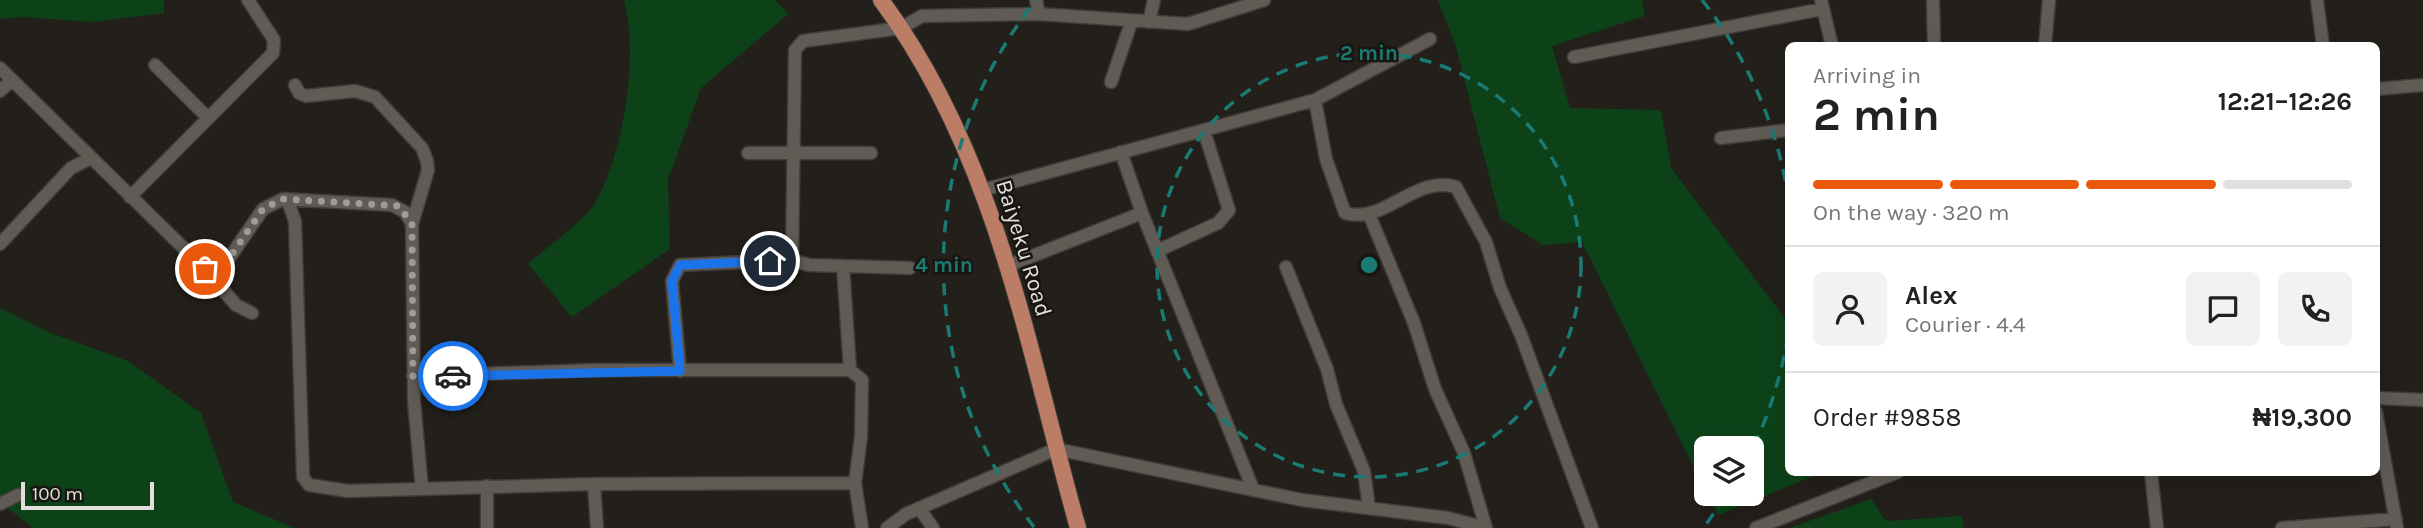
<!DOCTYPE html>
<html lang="en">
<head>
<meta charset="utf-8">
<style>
  body { margin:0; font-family:Karla,sans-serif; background:#f2f2f2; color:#222; height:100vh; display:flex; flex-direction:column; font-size:26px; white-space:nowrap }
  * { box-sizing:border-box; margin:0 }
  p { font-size:23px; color:#767676 }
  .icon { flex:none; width:38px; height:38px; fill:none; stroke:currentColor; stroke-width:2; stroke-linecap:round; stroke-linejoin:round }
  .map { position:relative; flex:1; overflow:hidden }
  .sheet { position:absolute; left:1785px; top:42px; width:595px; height:434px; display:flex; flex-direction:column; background:#fff; border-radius:10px; box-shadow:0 7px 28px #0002 }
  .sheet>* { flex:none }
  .buttons { position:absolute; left:1694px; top:436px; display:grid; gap:14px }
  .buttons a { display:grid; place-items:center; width:70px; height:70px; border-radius:10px; background:#fff; box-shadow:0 7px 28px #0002; font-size:35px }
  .scale { position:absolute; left:21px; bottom:18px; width:133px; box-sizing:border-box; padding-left:7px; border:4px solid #e2dfdc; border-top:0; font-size:19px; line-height:24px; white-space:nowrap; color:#e2dfdc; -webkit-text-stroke:5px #191511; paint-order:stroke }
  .pin { position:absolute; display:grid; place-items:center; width:60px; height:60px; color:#fff; margin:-30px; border:4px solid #fff; border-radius:50%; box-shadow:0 2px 7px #0007 }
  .courier { position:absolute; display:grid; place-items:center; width:70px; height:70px; margin:-35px; border:5px solid #1a73e8; border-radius:50%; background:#fff; color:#222; box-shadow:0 2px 9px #0007 }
  .head em { font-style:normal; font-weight:700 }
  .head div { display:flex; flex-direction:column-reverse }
  .head { display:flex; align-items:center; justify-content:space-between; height:119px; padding:0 28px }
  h1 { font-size:46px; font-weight:700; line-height:52px }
  .bar { display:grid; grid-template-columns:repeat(4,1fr); gap:10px 7px; align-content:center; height:84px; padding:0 28px }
  .bar i { height:9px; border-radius:5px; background:#e0e0e0 }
  .bar .active { background:#ea580c }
  .bar p { grid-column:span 4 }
  .line { display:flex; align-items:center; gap:18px; padding:0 28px; border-top:2px solid #e0e0e0 }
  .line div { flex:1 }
  .round { display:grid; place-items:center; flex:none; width:74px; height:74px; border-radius:10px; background:#f2f2f2 }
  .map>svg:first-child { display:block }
  .green { fill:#0d4219 }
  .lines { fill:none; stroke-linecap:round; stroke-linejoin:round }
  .minor-casing { stroke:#3f3c39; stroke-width:15 }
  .major-casing { stroke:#3f3c39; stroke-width:18 }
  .minor { stroke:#605b55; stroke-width:12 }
  .major { stroke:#bb7d65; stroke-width:16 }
  .done { stroke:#9f9c98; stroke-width:7; stroke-dasharray:0 12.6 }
  .route { stroke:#1a73e8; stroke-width:9 }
  .ring { fill:none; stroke:#1a7b74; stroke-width:3.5; stroke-dasharray:12 9 }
  .labels { text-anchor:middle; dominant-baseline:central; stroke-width:5; stroke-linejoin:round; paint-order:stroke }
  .street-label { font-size:23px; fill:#e2dfdc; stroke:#191511 }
  .centre { fill:#1a7b74; stroke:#191511; stroke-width:3.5 }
  .ring-label { font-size:21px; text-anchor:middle; font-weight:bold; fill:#1a7b74; stroke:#191511; stroke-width:5; stroke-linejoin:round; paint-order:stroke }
</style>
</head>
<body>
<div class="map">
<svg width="2423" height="528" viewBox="0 0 2423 528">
  <rect width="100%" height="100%" fill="#231f1a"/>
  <path class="green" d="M0 0H164V13L93 22 23 17 0 19Z
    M624 0H775L788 14 701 88 668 180 670 249 572 317 528 264C543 250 587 219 595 203 624 152 639 57 624 0Z
    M1438 0H1642L1645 16 1552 46 1570 108 1661 110 1671 168 1788 322V472L1821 473 1718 515 1707 494H1752V448H1706V492L1582 242 1543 245 1500 218 1456 47Z
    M0 308 48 332 128 361 201 413 233 502 295 528H33L0 502Z
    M1871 499 1886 521 1962 516 1964 528H1790Z"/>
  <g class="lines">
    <defs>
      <path id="minor" d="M1036 0 1039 14
        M1821 0 1832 46
        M1933 0 1934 46
        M2317 0 2323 46
        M1149 22 1154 0
        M2045 46 2049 0
        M1574 57 1822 9
        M155 65 207 117
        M0 68 205 269 236 305 252 313
        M1111 82 1132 20
        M295 85 299 93 306 96 355 91 375 97 422 148 427 161 428 170 412 224
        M2376 89 2423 85
        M0 91 12 80
        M1315 100 1326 159 1345 213C1384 225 1416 174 1456 187L1486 242 1500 288 1521 335 1592 528
        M1721 138 1788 130
        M1121 152 1142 213 1253 489
        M748 153H871
        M983 190 1315 100 1430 39
        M130 197 273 53 274 40 248 0
        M287 199 295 221 303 477 309 485 348 491 594 484 855 483
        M1369 214 1414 323 1435 389 1464 453 1486 528
        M0 244 71 168 91 158
        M1157 251 1218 223 1229 210 1204 131
        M792 260 795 50 803 41 901 28 922 16 1039 14 1188 24 1264 0
        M843 266 850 370
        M1007 266 1142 213
        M1286 267 1327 369 1336 404 1364 471 1369 508
        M208 273 230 257 263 209 283 199 392 205 405 212 412 224 414 401 422 489
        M680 371 672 281 680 265 792 260 809 265 910 268
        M413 376 596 370H850L862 380 861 437 855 483 862 528
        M2376 398 2423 400
        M2376 412 2397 528
        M2151 472 2157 528
        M594 484 597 528
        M487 486V528
        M0 504 18 495
        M919 508 933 528
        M887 528 906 514 1056 449 1302 500 1448 518 1486 528
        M1756 528 1898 472
        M2282 528 2396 519"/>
      <path id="major" d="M881 0C996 155 1027 346 1078 528"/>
    </defs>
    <use href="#minor" class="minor-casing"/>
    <use href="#major" class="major-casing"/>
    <use href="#minor" class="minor"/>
    <use href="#major" class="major"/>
  </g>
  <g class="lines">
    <path class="done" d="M205 269 208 273 230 257 263 209 283 199 399 206 412 224 413 376H453"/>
    <path class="route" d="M453 376 680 371 672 281 680 265 770 261"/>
  </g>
  <g class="ring">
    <circle cx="1369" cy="265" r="212"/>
    <path d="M1788 335A425 425 0 0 1 1753 448M1725 496A425 425 0 0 1 1704 527M1034 527A425 425 0 0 1 1036 0M1702 0A425 425 0 0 1 1788 195"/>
  </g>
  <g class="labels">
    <g class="street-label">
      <text transform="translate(1024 248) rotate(73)">Baiyeku Road</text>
    </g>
  </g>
  <circle cx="1369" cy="265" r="10" class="centre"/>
  <g class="ring-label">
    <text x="1369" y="60">2 min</text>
    <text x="944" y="272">4 min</text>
  </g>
</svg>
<div class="buttons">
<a><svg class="icon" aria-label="layers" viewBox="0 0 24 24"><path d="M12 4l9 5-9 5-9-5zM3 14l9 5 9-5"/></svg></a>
</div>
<div class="scale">100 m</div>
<div class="pin" style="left:205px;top:269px;background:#ea580c"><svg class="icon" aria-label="bag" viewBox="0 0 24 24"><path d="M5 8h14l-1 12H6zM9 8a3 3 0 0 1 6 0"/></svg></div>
<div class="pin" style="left:770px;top:261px;background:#1f2937"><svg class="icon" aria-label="home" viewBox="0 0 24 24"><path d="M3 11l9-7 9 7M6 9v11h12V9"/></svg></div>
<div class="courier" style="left:453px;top:376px"><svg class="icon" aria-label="car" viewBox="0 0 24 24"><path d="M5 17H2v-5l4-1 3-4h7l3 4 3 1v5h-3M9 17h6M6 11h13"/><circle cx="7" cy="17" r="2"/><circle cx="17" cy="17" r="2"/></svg></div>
<section class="sheet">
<div class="head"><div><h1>2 min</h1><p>Arriving in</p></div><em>12:21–12:26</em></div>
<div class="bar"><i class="active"></i><i class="active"></i><i class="active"></i><i></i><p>On the way · 320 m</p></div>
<div class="line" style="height:126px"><a class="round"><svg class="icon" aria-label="person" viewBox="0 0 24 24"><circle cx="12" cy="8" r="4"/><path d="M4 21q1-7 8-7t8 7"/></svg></a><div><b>Alex</b><p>Courier · 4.4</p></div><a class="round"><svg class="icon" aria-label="chat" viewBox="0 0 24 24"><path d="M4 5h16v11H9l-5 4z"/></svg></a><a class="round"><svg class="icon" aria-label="phone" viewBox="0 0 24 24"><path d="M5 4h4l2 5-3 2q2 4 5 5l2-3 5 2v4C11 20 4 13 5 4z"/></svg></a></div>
<div class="line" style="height:91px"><div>Order #9858</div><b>₦19,300</b></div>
</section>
</div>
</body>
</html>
